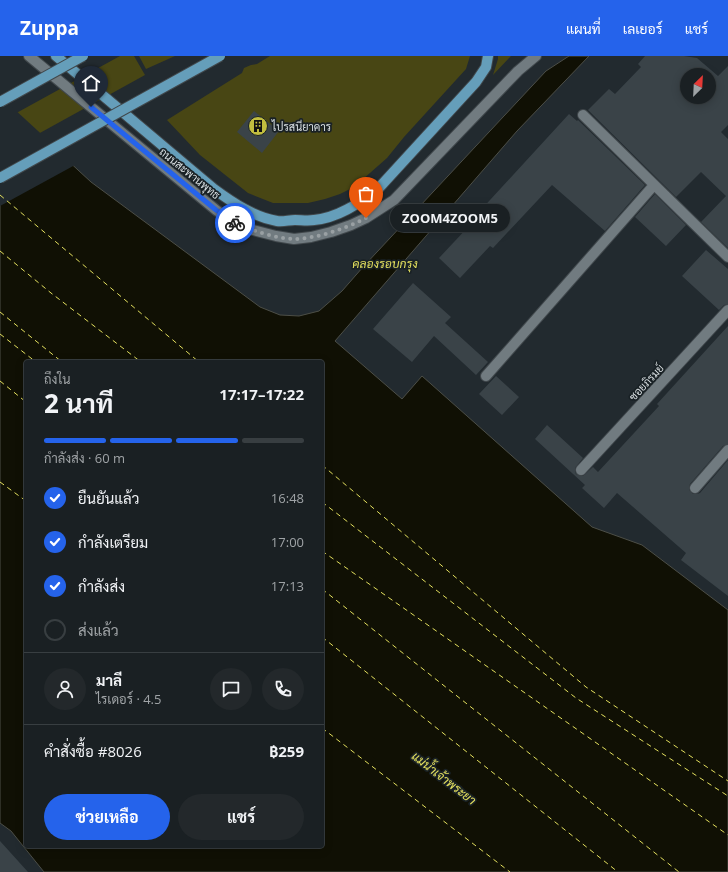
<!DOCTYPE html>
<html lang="th">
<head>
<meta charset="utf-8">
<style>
  body { margin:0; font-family:"Open Sans",Sarabun,sans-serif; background:#23282b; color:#f1f3f6; height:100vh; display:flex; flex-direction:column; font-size:15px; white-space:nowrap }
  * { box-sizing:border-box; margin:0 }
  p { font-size:13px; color:#9fa3a6 }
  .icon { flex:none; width:22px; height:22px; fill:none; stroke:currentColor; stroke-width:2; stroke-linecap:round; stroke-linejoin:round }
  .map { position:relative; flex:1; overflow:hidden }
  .side { position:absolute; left:24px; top:304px; width:300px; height:488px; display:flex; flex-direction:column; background:#1a2023; border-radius:4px; box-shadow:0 2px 10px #0003,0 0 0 1px #383e41 }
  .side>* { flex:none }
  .needle { width:26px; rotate:24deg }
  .controls { position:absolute; left:680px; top:12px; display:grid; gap:8px }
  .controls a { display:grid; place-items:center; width:36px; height:36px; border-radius:50%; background:#1a2023; box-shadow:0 2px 10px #0003,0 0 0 1px #383e41; font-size:20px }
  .pin { position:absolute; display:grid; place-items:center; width:34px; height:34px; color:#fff; margin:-41px -17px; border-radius:50% 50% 50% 0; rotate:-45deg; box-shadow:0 0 4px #0007 }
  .pin .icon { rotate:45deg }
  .courier { position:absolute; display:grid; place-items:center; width:40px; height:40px; margin:-20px; border:3px solid #2563eb; border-radius:50%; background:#fff; color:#222; box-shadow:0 1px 5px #0007 }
  .bubble { position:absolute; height:28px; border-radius:14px; background:#1a2023; box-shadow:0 2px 10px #0003,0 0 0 1px #383e41; font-size:13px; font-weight:700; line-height:28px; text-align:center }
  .overview em { font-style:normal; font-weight:700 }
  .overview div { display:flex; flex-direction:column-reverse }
  .overview { display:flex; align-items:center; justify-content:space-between; height:68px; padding:0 20px }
  h1 { font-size:26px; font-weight:700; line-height:30px }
  .bar { display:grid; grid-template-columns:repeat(4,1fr); gap:6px 4px; align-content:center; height:48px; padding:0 20px }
  .bar i { height:5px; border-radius:3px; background:#383e41 }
  .bar .active { background:#2563eb }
  .bar p { grid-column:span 4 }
  .line { display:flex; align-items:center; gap:10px; padding:0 20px; border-top:1px solid #383e41 }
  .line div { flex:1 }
  .round { display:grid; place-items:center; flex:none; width:42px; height:42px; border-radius:21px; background:#23282b }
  ol { padding:0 20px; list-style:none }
  li { display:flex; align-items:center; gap:12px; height:44px }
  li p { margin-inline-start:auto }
  li .icon { padding:4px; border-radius:50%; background:#2563eb; color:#fff; stroke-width:4 }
  li:last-child { color:#9fa3a6 }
  li i { width:22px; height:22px; border:2px solid #383e41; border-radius:50% }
  .action { display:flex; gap:8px; margin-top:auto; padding:8px 20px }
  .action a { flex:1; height:46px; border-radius:24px; background:#2563eb; color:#fff; font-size:16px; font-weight:700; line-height:46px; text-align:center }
  .action a+a { background:#23282b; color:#f1f3f6 }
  header { display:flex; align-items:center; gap:24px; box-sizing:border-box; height:56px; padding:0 20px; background:#2563eb; color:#fff }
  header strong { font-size:19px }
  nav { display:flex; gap:22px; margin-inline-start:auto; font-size:14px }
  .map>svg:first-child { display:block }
  .green { fill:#484614 }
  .water { fill:#101004; stroke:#4c4e47; fill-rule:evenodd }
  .pier { fill:#222a2f }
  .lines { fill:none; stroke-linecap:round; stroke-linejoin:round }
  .ferry { stroke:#e4e05e; stroke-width:1; stroke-dasharray:5 4; stroke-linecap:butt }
  .building { fill:#3a4348; fill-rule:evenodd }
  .minor-casing { stroke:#41484c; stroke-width:12 }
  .major-casing { stroke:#41484c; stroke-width:12 }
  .minor { stroke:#717b80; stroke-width:10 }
  .major { stroke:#659eba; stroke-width:10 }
  .major-bridge-casing { stroke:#41484c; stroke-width:12; stroke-linecap:butt }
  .major-bridge { stroke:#659eba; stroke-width:10 }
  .done { stroke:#99a0a3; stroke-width:4; stroke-dasharray:0 7.2 }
  .route { stroke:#2563eb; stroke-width:5 }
  .labels { text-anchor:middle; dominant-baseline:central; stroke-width:3.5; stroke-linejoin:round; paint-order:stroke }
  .poi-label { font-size:11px; fill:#d9dfe2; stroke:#192125; text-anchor:start }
  .street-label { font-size:11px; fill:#d9dfe2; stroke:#192125 }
  .water-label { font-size:12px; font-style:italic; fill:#e4e05e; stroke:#192125 }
</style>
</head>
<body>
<header>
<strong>Zuppa</strong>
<nav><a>แผนที่</a><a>เลเยอร์</a><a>แชร์</a></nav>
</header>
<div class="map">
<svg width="728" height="816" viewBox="0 0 728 816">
  <rect width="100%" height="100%" fill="#222a2f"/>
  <path class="green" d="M120 0H134L145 19 0 99V66Z
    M139 0H175L146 13Z
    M270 0H470L466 13 404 81 387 102 354 131 340 138 325 143 308 147H273L248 137 200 99 167 64 242 17 244 12 251 9 257 8Z
    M498 0H511L493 19 498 3Z"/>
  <path class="water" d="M569 0H589L517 75 335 285 402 343 422 320 592 471 642 489 728 554V816H44L11 775 0 767V42L91 126 260 251 280 259 299 260 319 255 342 235 363 211 546 15ZM26 306H322V790H26Z"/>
  <path class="pier" d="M0 40 75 109 0 150Z"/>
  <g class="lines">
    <path class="ferry" d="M0 139 199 306
      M0 195 51 237 141 306
      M0 256 62 306
      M0 278 36 306
      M0 325 26 346
      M322 409 586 631 728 725
      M0 426 26 445
      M322 446 576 642 728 740
      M322 495 728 779
      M322 533 679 816
      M322 581 618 816
      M322 672 510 816"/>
  </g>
  <path class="building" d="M645 0H684L697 2 718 20 728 10V69L721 76 728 83V192L701 166 726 140 701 116 676 141 588 54 609 33 615 38 641 11 638 8ZM687 19H709V41H687Z
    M254 55 279 75 262 97 237 76Z
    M569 58 577 65 578 64 645 129 605 175 552 129 493 192 490 190 460 222 439 202 469 170 467 169Z
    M655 138 686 169 666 190 635 161Z
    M706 194 728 213V248L724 249 719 254 682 220Z
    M413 227 451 261 445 267 488 306 476 319 434 280 412 306 373 273Z
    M728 270V388L723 390 690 428 689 431V434L693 438H697L700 437 728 404V540L681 504 686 497 617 437 604 452 582 432 585 429 535 383 547 369 583 402 575 412V416L576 418 580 420H583L593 411 598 416 659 350 657 348Z
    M496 320 519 341 502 359 479 338Z
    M0 785 28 816H0Z"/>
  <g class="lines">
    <defs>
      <path id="minor" d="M29 0 216 154 233 166 253 174 276 180 294 183 311 181 331 176 351 169 366 162 394 144 518 15 536 0
        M583 59 728 201
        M486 320 654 129
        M581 414 728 254
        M695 432 728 394"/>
      <path id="major" d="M56 0 214 133C233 147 254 161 277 165 283 166 289 164 295 164 301 164 308 165 314 164 337 162 358 148 377 134L476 26 486 11 488 0"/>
    </defs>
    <use href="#minor" class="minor-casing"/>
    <use href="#major" class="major-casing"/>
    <use href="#minor" class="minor"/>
    <use href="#major" class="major"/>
    <defs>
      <path id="major-bridge" d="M0 46 83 0
        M0 122 220 0"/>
    </defs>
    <use href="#major-bridge" class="major-bridge-casing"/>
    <use href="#major-bridge" class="major-bridge"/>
  </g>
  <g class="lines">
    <path class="done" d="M235 167C252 174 276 183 295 183 319 182 344 173 366 162"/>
    <path class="route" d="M91 51 216 154 235 167"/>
  </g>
  <defs>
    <symbol id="building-disc" viewBox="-11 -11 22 22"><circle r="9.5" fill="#c1bd3f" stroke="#192125"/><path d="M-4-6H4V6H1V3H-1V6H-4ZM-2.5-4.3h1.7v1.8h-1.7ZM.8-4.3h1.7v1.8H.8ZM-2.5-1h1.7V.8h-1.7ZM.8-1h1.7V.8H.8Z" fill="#111"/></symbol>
  </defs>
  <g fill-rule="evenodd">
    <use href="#building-disc" x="247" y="59" width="22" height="22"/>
  </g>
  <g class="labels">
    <g class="poi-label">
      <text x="272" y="70">ไปรสนียาคาร</text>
    </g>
    <g class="street-label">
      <text transform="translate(190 117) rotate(39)">ถนนสะพานพุทธ</text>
      <text transform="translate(646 326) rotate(-47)">ซอยภิรมย์</text>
    </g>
    <g class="water-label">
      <text x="385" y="207">คลองรอบกรุง</text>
      <text transform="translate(444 722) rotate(38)">แม่น้ำเจ้าพระยา</text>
    </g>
  </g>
</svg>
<div class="controls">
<a><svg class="needle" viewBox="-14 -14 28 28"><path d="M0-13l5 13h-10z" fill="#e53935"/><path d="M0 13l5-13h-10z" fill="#9fa3a6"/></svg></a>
</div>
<div class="pin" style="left:366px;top:162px;background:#ea580c"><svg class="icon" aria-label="bag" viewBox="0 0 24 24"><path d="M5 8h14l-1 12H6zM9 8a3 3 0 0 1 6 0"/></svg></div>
<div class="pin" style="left:91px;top:51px;background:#1f2937"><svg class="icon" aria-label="home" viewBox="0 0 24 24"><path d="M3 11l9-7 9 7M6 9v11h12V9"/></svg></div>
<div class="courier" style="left:235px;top:167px"><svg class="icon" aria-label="bike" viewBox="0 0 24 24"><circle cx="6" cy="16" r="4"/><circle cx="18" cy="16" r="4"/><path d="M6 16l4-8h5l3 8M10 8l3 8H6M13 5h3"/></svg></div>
<div class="bubble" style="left:390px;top:148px;width:120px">ZOOM4ZOOM5</div>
<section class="side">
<div class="overview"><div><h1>2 นาที</h1><p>ถึงใน</p></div><em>17:17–17:22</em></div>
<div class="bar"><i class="active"></i><i class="active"></i><i class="active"></i><i></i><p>กำลังส่ง · 60 m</p></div>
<ol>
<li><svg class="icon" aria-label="check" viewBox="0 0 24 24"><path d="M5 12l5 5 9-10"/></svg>ยืนยันแล้ว<p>16:48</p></li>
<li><svg class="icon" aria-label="check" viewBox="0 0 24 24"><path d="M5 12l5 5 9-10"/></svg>กำลังเตรียม<p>17:00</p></li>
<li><svg class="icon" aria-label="check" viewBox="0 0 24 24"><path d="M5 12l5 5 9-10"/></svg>กำลังส่ง<p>17:13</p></li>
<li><i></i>ส่งแล้ว</li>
</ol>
<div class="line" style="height:72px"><a class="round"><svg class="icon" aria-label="person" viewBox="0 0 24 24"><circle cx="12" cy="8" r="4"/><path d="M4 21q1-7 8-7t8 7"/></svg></a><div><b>มาลี</b><p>ไรเดอร์ · 4.5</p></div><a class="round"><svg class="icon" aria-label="chat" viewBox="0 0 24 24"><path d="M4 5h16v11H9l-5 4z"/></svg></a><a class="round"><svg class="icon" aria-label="phone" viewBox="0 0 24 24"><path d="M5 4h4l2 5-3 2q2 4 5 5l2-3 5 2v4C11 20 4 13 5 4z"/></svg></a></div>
<div class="line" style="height:52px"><div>คำสั่งซื้อ #8026</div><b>฿259</b></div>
<div class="action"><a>ช่วยเหลือ</a><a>แชร์</a></div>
</section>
</div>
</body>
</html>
